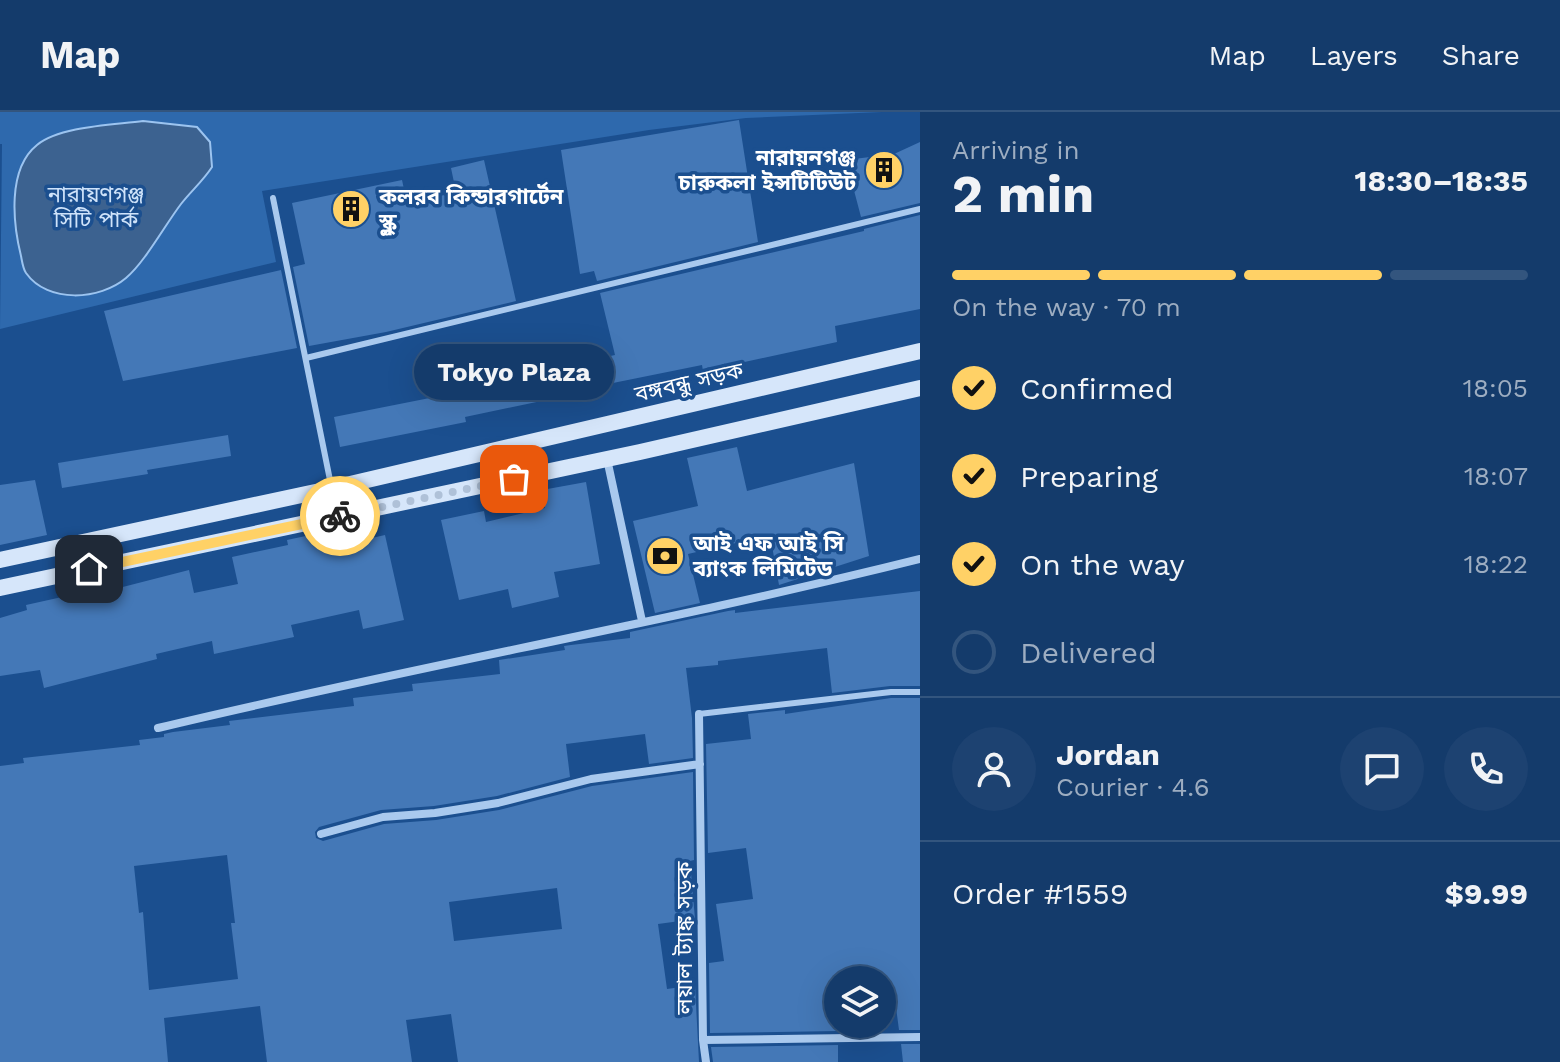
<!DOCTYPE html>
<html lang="en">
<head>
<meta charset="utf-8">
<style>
  body { margin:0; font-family:"Work Sans","Noto Sans Bengali",sans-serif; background:#1d4271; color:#f1f3f6; height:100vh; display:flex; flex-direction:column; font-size:30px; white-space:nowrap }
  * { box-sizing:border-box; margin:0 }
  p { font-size:26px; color:#9dadc1 }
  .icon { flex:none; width:44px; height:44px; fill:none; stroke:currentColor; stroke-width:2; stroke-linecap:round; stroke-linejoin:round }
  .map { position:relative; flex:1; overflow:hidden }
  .details { display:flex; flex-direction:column; background:#143b6b; width:640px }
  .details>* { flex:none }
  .fabs { position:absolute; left:824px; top:854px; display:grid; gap:16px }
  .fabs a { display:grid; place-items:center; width:72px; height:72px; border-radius:50%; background:#143b6b; box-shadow:0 8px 32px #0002,0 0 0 2px #33557e; font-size:40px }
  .pin { position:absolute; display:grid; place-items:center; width:68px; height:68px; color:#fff; margin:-34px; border-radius:16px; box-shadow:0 4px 12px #0006 }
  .courier { position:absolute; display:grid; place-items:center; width:80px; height:80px; margin:-40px; border:6px solid #ffd166; border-radius:50%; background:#fff; color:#222; box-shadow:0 2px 10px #0007 }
  .bubble { position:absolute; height:56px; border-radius:28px; background:#143b6b; box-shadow:0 8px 32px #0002,0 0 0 2px #33557e; font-size:26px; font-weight:700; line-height:56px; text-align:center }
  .head em { font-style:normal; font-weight:700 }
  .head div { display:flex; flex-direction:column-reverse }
  .head { display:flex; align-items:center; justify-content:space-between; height:136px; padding:0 32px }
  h1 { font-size:52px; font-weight:700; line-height:60px }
  .bar { display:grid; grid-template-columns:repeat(4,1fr); gap:12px 8px; align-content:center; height:96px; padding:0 32px }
  .bar i { height:10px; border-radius:6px; background:#33557e }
  .bar .selected { background:#ffd166 }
  .bar p { grid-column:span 4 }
  .line { display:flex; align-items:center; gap:20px; padding:0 32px; border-top:2px solid #33557e }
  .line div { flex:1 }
  .round { display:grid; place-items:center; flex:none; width:84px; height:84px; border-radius:42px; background:#1d4271 }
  ol { padding:0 32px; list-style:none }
  li { display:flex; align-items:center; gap:24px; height:88px }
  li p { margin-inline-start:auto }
  li .icon { padding:8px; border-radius:50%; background:#ffd166; color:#111; stroke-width:4 }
  li:last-child { color:#9dadc1 }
  li i { width:44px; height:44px; border:4px solid #33557e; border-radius:50% }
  header { display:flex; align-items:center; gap:48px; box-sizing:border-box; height:112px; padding:0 40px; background:#143b6b; border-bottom:2px solid #33557e }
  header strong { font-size:38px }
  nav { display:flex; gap:44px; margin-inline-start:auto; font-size:28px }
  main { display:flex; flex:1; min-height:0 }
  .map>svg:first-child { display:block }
  .green { fill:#2e69ad }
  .water { fill:#3c6290; stroke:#9cc4f0; stroke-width:2 }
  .building { fill:#4478b7; fill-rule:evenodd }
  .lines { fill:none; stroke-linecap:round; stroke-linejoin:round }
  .lane { stroke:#a9c9ee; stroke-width:6 }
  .street { stroke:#a9c9ee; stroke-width:8 }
  .secondary { stroke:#d6e6fa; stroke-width:16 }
  .done { stroke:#afc1d8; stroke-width:8; stroke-dasharray:0 14.4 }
  .route { stroke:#ffd166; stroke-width:10 }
  .labels { text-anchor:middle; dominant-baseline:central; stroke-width:7; stroke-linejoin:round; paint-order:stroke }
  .poi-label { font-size:22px; font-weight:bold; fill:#fff; stroke:#1b4f8f; text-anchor:start }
  .park-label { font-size:22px; fill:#cfe3fa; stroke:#1b4f8f }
  .street-label { font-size:22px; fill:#fff; stroke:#1b4f8f }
</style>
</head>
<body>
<header>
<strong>Map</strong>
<nav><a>Map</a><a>Layers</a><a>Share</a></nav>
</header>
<main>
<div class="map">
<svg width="920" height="950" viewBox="0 0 920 950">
  <rect width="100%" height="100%" fill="#1b4f8f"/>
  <path class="green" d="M0 0H882L746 6 649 18 262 79 276 150 0 217 2 32H0Z"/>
  <path class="water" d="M143 9 197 15 210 30 212 55C203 69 191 79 181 92 165 113 145 150 126 166 100 188 48 192 26 161 23 157 22 149 21 144 13 112 7 57 37 33 60 14 114 13 143 9Z"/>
  <path class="building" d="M739 8 758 130 597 169 594 159 580 162 561 38Z
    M920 30V91L861 105 846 48 894 42Z
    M484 48 516 189 386 220 309 234 293 155 305 152 292 91 402 68 407 91 456 80 451 56Z
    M920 103V197L835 214 837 230 703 259 702 253 608 272V275L465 305 466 310 340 335 334 305 470 278V274L615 243 600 181 864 119V117Z
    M281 158 297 236 123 269 104 199Z
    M228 323 231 344 147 358 148 362 62 376 58 351Z
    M737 335 747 379 854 351 869 444 779 473 770 423 688 442 700 491 655 501 633 409 698 394 687 346Z
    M35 368 47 423 0 433V373Z
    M586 370 600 452 554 460 559 485 512 496 508 477 459 488 441 408 484 399 486 410 545 396 542 378Z
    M329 419 332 435 385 423 404 508 363 517 359 498 291 513 294 525 214 542 212 529 156 542 157 547 44 576 40 558 0 564V506L27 498 26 493 71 483 72 488 189 458 194 481 238 472 232 445 288 433 287 428Z
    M920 479V574H890L832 581 827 536 718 549V553L686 556 692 606 693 646 649 652 645 622 566 632 570 665 497 684 434 694 381 698 319 715 315 720 316 726 323 729 384 712 436 708 499 698 592 674 693 660 694 748 690 749 695 807 658 812 667 877 695 873 699 950H458L451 902 406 908 412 950H267L260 894 164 906 168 950H0V654L24 651 23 646 140 633 139 628 164 625V622L173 620 230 613 229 609 354 594 353 586 413 579 412 572 500 562 499 548 565 538 564 534 571 533 630 526V520L728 499 735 498V501ZM227 743 235 811H231L238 867 149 878 143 800 139 801 134 754ZM557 776 562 817 454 829 449 790Z
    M891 586H920V918H899L894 880 882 881V868H838V919L710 921 709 851 724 849 716 792 753 787 746 736 708 741 706 632 751 627 748 602 785 598V602Z
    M901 932H920V950H903Z
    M838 933V950H713L711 935Z"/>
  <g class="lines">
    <path class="lane" d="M273 86 331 373
      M306 246 920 97
      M699 602 891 580H920"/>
    <path class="street" d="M607 347 642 509
      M699 602 703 928 920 925
      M158 616C411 555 668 510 920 447
      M321 722 383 705 435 701 498 691 591 667 700 652
      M703 928 706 950"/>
    <path class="secondary" d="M0 448 320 379 920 239
      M0 476 640 340 920 276"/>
  </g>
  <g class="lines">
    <path class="done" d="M340 404 514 367"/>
    <path class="route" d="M89 457 340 404"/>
  </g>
  <defs>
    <symbol id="building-disc" viewBox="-11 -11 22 22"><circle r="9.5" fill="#ffd166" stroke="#1b4f8f"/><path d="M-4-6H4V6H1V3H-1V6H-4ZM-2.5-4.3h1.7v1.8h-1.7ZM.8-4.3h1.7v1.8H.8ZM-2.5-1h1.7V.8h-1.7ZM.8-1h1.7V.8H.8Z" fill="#111"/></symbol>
    <symbol id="bank-disc" viewBox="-11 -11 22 22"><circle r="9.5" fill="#ffd166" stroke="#1b4f8f"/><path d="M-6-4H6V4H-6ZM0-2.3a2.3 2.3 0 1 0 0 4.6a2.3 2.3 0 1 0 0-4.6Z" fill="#111"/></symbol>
  </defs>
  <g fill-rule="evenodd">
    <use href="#building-disc" x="862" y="36" width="44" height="44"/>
    <use href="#building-disc" x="329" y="75" width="44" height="44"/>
    <use href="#bank-disc" x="643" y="422" width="44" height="44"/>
  </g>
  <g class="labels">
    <g class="poi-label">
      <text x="856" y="45" text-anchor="end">নারায়নগঞ্জ<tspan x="856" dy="25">চারুকলা ইন্সটিটিউট</tspan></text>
      <text x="379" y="84">কলরব কিন্ডারগার্টেন<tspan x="379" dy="25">স্কুল</tspan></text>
      <text x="693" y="431">আই এফ আই সি<tspan x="693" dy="25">ব্যাংক লিমিটেড</tspan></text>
    </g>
    <g class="park-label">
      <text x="96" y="82">নারায়ণগঞ্জ<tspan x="96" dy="25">সিটি পার্ক</tspan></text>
    </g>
    <g class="street-label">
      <text transform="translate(689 270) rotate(-13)">বঙ্গবন্ধু সড়ক</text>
      <text transform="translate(684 826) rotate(-90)">লয়াল ট্যাঙ্ক সড়ক</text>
    </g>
  </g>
</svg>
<div class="fabs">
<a><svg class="icon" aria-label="layers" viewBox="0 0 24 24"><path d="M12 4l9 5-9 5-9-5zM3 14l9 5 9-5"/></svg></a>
</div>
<div class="pin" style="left:514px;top:367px;background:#ea580c"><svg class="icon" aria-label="bag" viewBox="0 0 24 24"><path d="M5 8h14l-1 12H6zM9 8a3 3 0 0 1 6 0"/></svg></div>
<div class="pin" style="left:89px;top:457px;background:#1f2937"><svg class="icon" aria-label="home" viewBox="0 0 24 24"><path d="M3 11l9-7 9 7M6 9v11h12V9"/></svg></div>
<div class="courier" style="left:340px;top:404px"><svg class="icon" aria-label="bike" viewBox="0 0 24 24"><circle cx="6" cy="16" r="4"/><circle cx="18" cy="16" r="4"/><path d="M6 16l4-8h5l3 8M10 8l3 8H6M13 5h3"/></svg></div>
<div class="bubble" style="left:414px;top:232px;width:200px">Tokyo Plaza</div>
</div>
<section class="details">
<div class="head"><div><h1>2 min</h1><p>Arriving in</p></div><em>18:30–18:35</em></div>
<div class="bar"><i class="selected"></i><i class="selected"></i><i class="selected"></i><i></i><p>On the way · 70 m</p></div>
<ol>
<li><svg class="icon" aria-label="check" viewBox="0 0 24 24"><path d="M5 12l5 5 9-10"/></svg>Confirmed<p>18:05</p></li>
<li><svg class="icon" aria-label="check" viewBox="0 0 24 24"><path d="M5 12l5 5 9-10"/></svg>Preparing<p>18:07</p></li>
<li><svg class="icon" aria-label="check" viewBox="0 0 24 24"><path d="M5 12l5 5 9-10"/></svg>On the way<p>18:22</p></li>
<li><i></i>Delivered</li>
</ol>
<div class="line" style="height:144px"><a class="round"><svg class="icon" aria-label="person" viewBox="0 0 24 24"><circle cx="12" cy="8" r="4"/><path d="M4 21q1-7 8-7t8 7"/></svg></a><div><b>Jordan</b><p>Courier · 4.6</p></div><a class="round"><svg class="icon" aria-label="chat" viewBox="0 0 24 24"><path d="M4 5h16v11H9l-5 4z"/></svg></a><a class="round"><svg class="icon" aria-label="phone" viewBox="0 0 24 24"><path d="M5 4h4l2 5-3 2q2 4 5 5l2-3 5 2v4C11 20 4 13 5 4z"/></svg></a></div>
<div class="line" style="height:104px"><div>Order #1559</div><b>$9.99</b></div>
</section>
</main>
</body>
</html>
